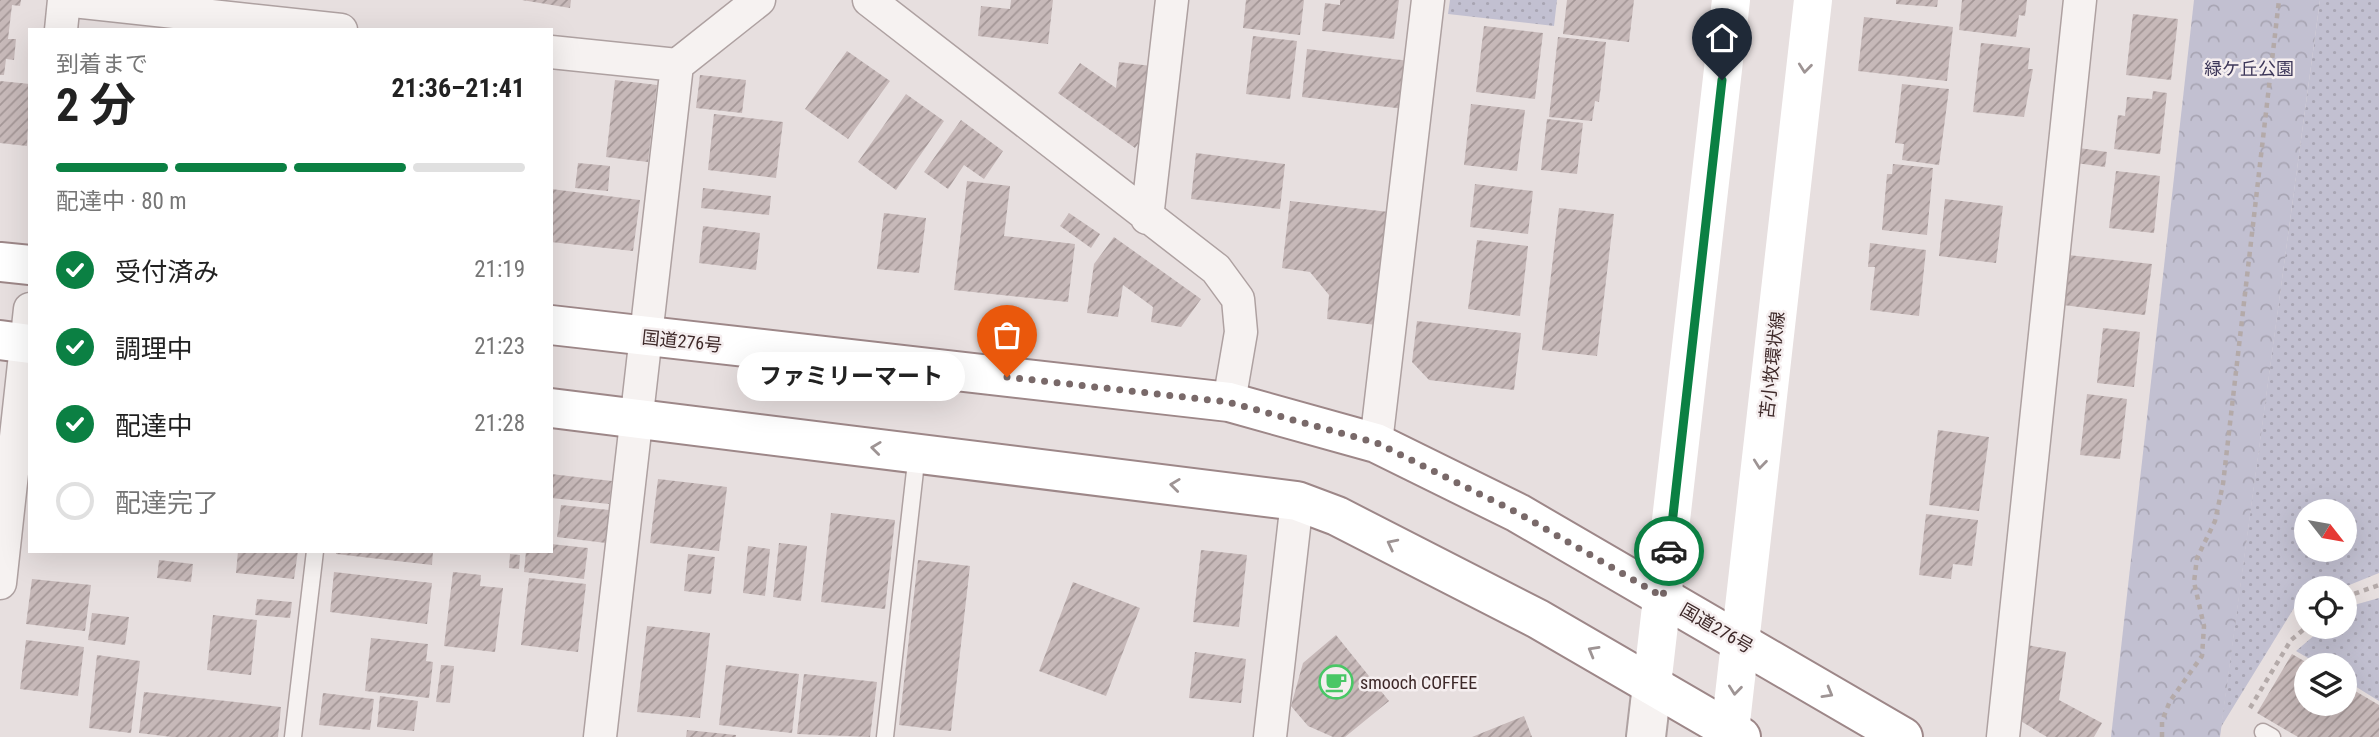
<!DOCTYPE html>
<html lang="ja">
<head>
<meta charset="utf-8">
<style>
  body { margin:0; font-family:"Roboto Condensed","Noto Sans JP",sans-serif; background:#f2f2f2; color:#222; height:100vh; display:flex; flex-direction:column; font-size:26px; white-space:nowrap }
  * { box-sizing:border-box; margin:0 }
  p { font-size:23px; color:#767676 }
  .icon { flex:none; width:38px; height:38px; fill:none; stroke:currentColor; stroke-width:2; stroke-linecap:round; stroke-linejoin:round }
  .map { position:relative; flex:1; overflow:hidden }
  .drawer { position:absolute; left:28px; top:28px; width:525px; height:525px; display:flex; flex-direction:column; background:#fff; border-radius:0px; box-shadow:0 7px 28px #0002 }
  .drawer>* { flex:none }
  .needle { width:46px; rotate:121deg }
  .controls { position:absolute; left:2294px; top:499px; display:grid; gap:14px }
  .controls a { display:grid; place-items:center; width:63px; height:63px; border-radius:50%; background:#fff; box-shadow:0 7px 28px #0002; font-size:35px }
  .pin { position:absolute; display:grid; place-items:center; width:60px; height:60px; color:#fff; margin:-72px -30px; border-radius:50% 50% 50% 0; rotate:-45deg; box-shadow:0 0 7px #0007 }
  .pin .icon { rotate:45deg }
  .courier { position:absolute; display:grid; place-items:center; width:70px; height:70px; margin:-35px; border:5px solid #0b8043; border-radius:50%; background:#fff; color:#222; box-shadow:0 2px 9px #0007 }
  .bubble { position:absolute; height:49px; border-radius:24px; background:#fff; box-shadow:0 7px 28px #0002; font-size:23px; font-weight:700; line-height:49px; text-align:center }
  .headline em { font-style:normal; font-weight:700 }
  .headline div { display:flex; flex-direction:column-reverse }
  .headline { display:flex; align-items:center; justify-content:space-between; height:119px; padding:0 28px }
  h1 { font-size:46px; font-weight:700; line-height:52px }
  .bar { display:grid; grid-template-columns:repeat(4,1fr); gap:10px 7px; align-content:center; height:84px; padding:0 28px }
  .bar i { height:9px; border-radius:5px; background:#e0e0e0 }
  .bar .current { background:#0b8043 }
  .bar p { grid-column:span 4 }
  ol { padding:0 28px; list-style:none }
  li { display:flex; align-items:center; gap:21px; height:77px }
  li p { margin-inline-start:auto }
  li .icon { padding:7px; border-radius:50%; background:#0b8043; color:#fff; stroke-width:4 }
  li:last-child { color:#767676 }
  li i { width:38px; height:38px; border:4px solid #e0e0e0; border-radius:50% }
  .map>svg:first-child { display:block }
  .grass { fill:url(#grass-dots); fill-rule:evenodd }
  .park { fill:url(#park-crowns) }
  .building { fill:url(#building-hatch) }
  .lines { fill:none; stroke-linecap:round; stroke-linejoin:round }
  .service-casing { stroke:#aea1a1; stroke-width:19 }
  .minor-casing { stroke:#aea1a1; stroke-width:35 }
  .tertiary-casing { stroke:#aea1a1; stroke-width:42 }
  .trunk-casing { stroke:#9d8788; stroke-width:42 }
  .path { stroke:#b4aaa9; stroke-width:4.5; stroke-dasharray:5 5; stroke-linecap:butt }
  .service { stroke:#f6f2f1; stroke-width:16 }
  .minor { stroke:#f6f2f1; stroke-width:32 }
  .tertiary { stroke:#f6f2f1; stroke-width:38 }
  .secondary { stroke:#fff; stroke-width:38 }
  .trunk { stroke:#fff; stroke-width:38 }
  .oneway { stroke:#9e9494 }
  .done { stroke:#796969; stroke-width:7; stroke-dasharray:0 12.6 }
  .route { stroke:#0b8043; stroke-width:9 }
  .labels { text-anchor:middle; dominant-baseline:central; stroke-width:5; stroke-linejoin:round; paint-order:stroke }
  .park-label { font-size:18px; fill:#3d3759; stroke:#f5eeef }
  .street-label { font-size:18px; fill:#3e2929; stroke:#f5eeef }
  .poi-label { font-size:18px; fill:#3e2929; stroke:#f5eeef; text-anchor:start }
</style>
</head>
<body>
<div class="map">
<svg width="2379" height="737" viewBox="0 0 2379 737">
  <defs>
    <pattern id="grass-dots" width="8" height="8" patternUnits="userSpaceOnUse" patternTransform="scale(1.75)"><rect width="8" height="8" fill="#c2c0d1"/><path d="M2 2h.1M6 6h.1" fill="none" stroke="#a8a5b3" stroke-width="1.8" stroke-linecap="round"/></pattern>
    <pattern id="park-crowns" width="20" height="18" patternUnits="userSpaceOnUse" patternTransform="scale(1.75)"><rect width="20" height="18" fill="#c2c0d1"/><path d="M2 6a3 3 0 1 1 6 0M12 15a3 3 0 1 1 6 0" fill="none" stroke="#a8a5b3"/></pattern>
    <pattern id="building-hatch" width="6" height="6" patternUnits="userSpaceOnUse" patternTransform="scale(1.75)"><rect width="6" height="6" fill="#c7b9b9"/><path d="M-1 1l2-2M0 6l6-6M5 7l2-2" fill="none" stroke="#a39696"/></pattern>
  </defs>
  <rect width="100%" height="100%" fill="#e7dfdf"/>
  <path class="grass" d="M1450 0H1557L1554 26 1448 14Z
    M2320 0H2379V573L2342 588H2306V602L2294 608 2221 727ZM2306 511H2345V550H2306Z
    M2379 598V701L2345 680V665H2320L2296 651 2324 627 2345 626 2347 607Z"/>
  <path class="park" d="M2194 0H2320L2220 737H2111Z"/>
  <path class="building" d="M0 0H21L20 6 12 5 8 39H16L14 60 6 59 4 75H0Z
    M522 0H571L570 8Z
    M1011 0H1053L1048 44 978 36 981 6 1010 9Z
    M1246 0H1304L1300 35 1243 28Z
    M1340 0H1399L1394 39 1322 31 1325 3 1340 5Z
    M1567 0H1634L1629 42 1563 34Z
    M1896 0H1938L1937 7 1896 4Z
    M1962 0H2027L2025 16 2019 15 2016 37 1959 30Z
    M2133 14 2178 19 2171 80 2126 75Z
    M1864 17 1953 27 1947 81 1858 71Z
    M1484 26 1543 33 1535 99 1476 92Z
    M1253 36 1297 41 1290 99 1246 94Z
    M1558 37 1606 42 1599 102 1595 101 1592 121 1549 117Z
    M1981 43 2030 48 2028 69H2033L2024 117 1973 112Z
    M1307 49 1410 61 1405 109 1302 97Z
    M847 51 890 81 848 139 805 109Z
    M1119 62 1151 66 1157 117 1135 148 1058 93 1080 63 1116 88Z
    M700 75 746 80 742 113 696 108Z
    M615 80 657 85 648 162 606 157Z
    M0 81 30 84 27 146 0 143Z
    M1902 84 1949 89 1939 165 1902 160 1904 144 1895 143Z
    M2153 91 2167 93 2160 154 2114 149 2118 115 2125 116 2127 97 2152 99Z
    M906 94 944 121 896 190 858 162Z
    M1471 104 1525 110 1517 171 1464 165Z
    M714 114 783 122 776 178 708 170Z
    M1547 119 1583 123 1577 174 1541 170Z
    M961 120 1003 151 984 179 964 165 948 189 924 172Z
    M2079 148 2107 152 2105 167 2076 163Z
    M1196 153 1285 164 1280 209 1191 199Z
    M578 163 610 166 608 191 575 188Z
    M1893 164 1933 168 1927 235 1882 230 1887 174H1892Z
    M2116 171 2160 176 2154 233 2109 228Z
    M967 181 1010 186 1004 236 1075 244 1068 302 954 290Z
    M1475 184 1533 191 1528 234 1470 227Z
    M703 188 771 196 769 215 701 208Z
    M551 189 640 200 633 251 551 242Z
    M1945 199 2003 206 1996 263 1939 256Z
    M1290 201 1389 212 1376 325 1327 319 1329 295 1310 272 1282 268Z
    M1559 208 1614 214 1597 356 1542 350Z
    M884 213 926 218 919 273 877 269Z
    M1069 213 1100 234 1091 248 1060 226Z
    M703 226 760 233 756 270 699 263Z
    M1114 237 1201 299 1181 327 1151 322 1153 307 1123 285 1118 317 1087 313 1094 264Z
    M1477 240 1528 246 1520 316 1468 309Z
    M1870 243 1926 250 1919 316 1870 310 1875 267H1868Z
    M2068 255 2152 264 2145 315 2063 305Z
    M1417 321 1521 333 1514 390 1429 380 1412 362Z
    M2103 328 2140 332 2134 387 2097 383Z
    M2087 394 2127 399 2120 459 2080 455Z
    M1938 430 1989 437 1979 511 1929 505Z
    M551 474 612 481 609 504 551 498Z
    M658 479 727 487 719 551 650 543Z
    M561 505 609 510 606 543 557 537Z
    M831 513 895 520 885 609 821 602Z
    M1926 514 1978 520 1972 566 1953 564 1951 579 1919 575Z
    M779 543 807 546 801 601 773 597Z
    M551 544 588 548 584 579 524 572 526 551H551Z
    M748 546 770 549 765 596 743 593Z
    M1201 550 1247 555 1239 627 1193 622Z
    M238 551H298L294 579 236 573Z
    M336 551H433L432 565 336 554Z
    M510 554 520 555 519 569 509 568Z
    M688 554 715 557 711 594 684 591Z
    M159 560 193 564 191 582 157 578Z
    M918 560 970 566 951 731 899 725Z
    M334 572 432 583 427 624 330 612Z
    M453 572 481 575 480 586 503 588 495 652 444 646Z
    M529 578 586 584 578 652 521 645Z
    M32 579 91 585 85 631 26 624Z
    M1073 582 1140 608 1106 696 1039 671Z
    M257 599 292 602 290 618 255 615Z
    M92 613 129 617 125 645 88 640Z
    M213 615 257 620 251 675 207 670Z
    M647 626 710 633 700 718 637 712Z
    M1336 635 1389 701 1345 737H1333L1308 726 1291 706 1303 663Z
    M371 638 428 644 426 661 433 662 429 698 365 691Z
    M26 640 84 647 78 696 20 689Z
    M2027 645 2066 652 2059 700 2102 723 2094 737H2047L2019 720Z
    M1195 652 1246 659 1241 703 1189 698Z
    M2292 654 2311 665H2306V704H2345V685L2379 705V737H2298L2257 713Z
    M97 655 140 661 131 733 89 728Z
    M441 665 454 666 450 703 436 702Z
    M726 665 799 674 792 733 719 725Z
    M804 674 877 682 870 737 797 734Z
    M144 692 281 707 278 737H172L139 733Z
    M323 693 374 699 370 730 319 725Z
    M380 696 418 701 414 731 377 727Z
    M1524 716 1532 737H1472Z
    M687 730 736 735V737H686Z"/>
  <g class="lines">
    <defs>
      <path id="service" d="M2263 732 2272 737
        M293 737 315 551
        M885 737 917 453"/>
      <path id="minor" d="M64 0 341 30
        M869 0 1216 269 1238 299 1241 332 1229 402
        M61 30 64 0
        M551 52 677 65 759 0
        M1147 218 1172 0
        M1376 443 1428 0
        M0 583 30 309
        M600 737 677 65
        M1270 737 1297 501
        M2003 737 2080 0"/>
      <path id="tertiary" d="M1646 737 1652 685"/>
      <path id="trunk" d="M0 262 30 265
        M551 325 1229 402 1376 443 1518 513 1903 737
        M0 340 30 344
        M551 408 1297 501 1337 516 1538 619 1741 737"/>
    </defs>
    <use href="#service" class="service-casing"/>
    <use href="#minor" class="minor-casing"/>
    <use href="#tertiary" class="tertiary-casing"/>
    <use href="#trunk" class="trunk-casing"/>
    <path class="path" d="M2345 597 2379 585
      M2250 708 2291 640 2308 626
      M2162 737V721L2170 701 2202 656 2204 626 2194 582 2197 558 2215 521 2223 484 2279 0"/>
    <use href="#service" class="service"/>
    <use href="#minor" class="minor"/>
    <use href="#tertiary" class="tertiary"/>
    <path class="secondary" d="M1652 685 1731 0
      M1730 731 1813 0"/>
    <use href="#trunk" class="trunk"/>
  </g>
  <defs><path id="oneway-chevron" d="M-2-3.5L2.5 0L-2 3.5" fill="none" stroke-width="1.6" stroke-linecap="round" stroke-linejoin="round" transform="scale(1.75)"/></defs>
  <g class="oneway">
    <use href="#oneway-chevron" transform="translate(1805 68) rotate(96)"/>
    <use href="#oneway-chevron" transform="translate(876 448) rotate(-173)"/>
    <use href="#oneway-chevron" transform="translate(1760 464) rotate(96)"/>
    <use href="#oneway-chevron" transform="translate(1175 485) rotate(-173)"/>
    <use href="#oneway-chevron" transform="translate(1392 544) rotate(-153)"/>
    <use href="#oneway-chevron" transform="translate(1593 651) rotate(-150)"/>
    <use href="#oneway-chevron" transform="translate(1735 690) rotate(96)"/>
    <use href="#oneway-chevron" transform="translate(1828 693) rotate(30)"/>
  </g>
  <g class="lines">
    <path class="done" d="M1007 377 1228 402 1377 443 1518 513 1663 597 1669 551"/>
    <path class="route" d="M1669 551 1722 80"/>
  </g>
  <defs>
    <symbol id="cafe-ring" viewBox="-11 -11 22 22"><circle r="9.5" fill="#f5eeef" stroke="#49c766" stroke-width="1.5"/><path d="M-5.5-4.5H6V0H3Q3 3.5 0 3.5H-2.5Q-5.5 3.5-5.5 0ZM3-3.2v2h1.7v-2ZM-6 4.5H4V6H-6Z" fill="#49c766"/></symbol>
  </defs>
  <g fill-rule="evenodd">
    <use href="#cafe-ring" x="1317" y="663" width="38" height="38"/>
  </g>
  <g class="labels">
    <g class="park-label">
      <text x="2249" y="68">緑ケ丘公園</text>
    </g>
    <g class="street-label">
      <text transform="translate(682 341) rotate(6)">国道276号</text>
      <text transform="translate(1772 365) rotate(-84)">苫小牧環状線</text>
      <text transform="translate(1717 628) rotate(30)">国道276号</text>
    </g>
    <g class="poi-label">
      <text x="1360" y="682">smooch COFFEE</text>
    </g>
  </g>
</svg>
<div class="controls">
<a><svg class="needle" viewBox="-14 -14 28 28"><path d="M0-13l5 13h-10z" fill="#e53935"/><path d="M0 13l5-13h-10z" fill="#767676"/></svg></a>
<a><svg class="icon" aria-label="locate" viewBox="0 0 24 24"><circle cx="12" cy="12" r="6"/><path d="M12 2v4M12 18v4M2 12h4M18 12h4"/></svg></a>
<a><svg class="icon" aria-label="layers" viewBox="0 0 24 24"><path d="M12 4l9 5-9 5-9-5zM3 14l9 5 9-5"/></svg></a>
</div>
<div class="pin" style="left:1007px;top:377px;background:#ea580c"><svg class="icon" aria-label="bag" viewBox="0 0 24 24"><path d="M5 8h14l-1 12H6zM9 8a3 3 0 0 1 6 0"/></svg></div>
<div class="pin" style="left:1722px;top:80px;background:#1f2937"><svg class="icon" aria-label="home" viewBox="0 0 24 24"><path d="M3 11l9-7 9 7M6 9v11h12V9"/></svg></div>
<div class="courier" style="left:1669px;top:551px"><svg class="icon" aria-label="car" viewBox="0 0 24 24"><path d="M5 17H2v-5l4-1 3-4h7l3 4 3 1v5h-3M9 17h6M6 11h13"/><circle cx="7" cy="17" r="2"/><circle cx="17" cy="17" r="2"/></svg></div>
<div class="bubble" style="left:737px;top:352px;width:228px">ファミリーマート</div>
<section class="drawer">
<div class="headline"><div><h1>2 分</h1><p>到着まで</p></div><em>21:36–21:41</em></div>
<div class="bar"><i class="current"></i><i class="current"></i><i class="current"></i><i></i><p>配達中 · 80 m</p></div>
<ol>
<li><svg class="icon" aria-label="check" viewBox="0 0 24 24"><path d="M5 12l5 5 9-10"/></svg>受付済み<p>21:19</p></li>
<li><svg class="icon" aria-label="check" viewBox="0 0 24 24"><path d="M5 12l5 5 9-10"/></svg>調理中<p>21:23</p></li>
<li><svg class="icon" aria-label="check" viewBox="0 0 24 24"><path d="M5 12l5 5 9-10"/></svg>配達中<p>21:28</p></li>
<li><i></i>配達完了</li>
</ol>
</section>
</div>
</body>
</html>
